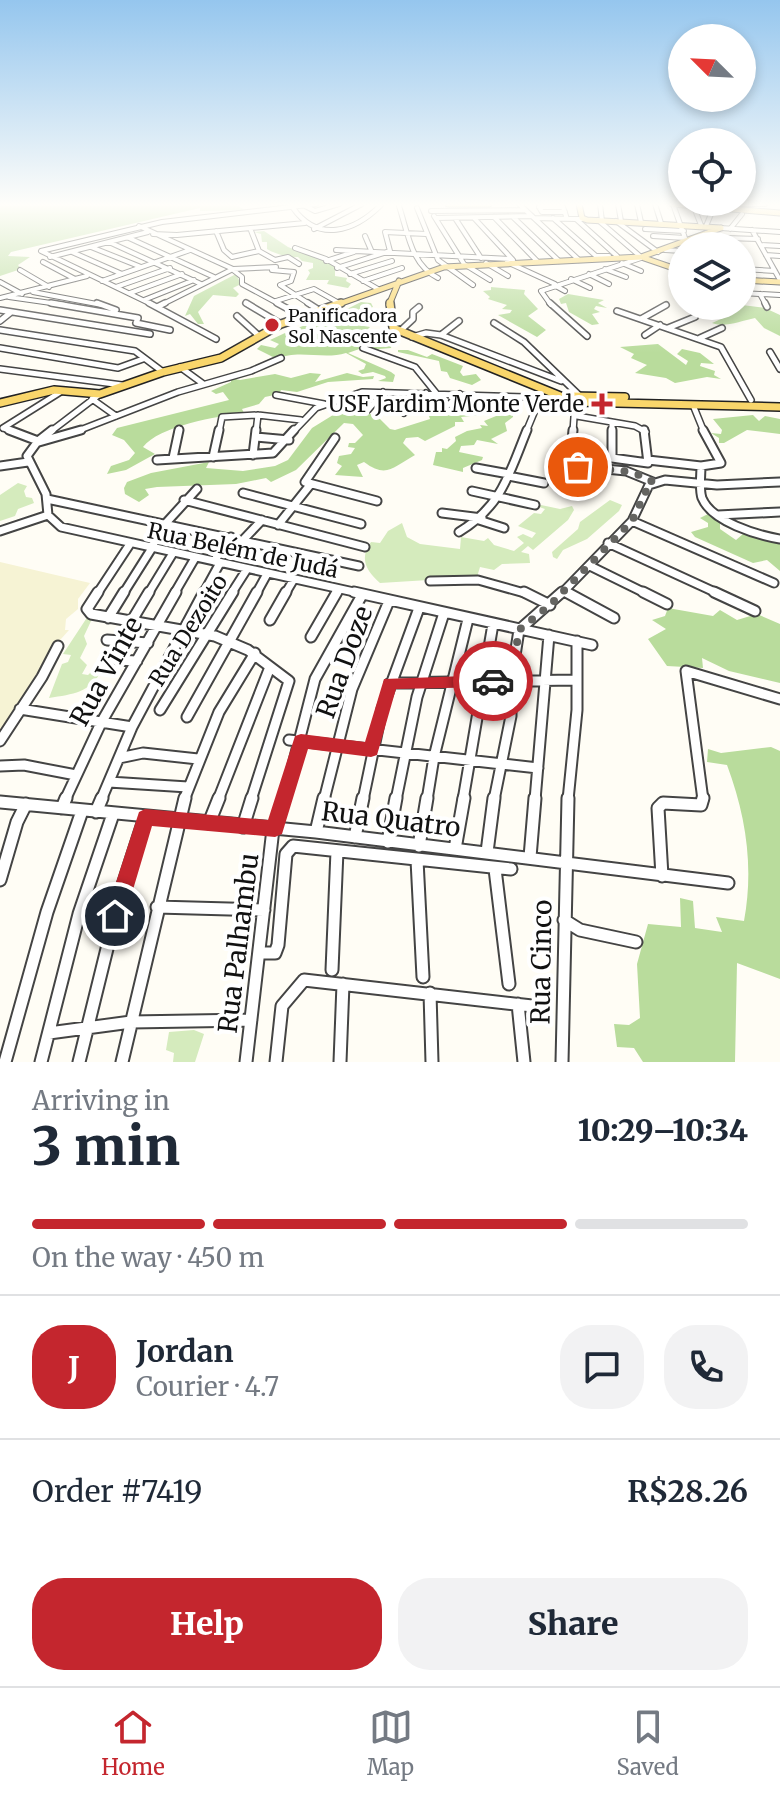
<!DOCTYPE html>
<html lang="en">
<head>
<meta charset="utf-8">
<style>
  body { margin:0; font-family:Merriweather,serif; background:#f2f2f3; color:#1f2937; height:100vh; display:flex; flex-direction:column; font-size:30px; white-space:nowrap }
  * { box-sizing:border-box; margin:0 }
  p { font-size:26px; color:#747a83 }
  .icon { flex:none; width:44px; height:44px; fill:none; stroke:currentColor; stroke-width:2; stroke-linecap:round; stroke-linejoin:round }
  .map { position:relative; height:1062px; overflow:hidden }
  .sheet { display:flex; flex-direction:column; background:#fff; flex:1 }
  .sheet>* { flex:none }
  .needle { width:52px; rotate:294deg }
  .fabs { position:absolute; left:668px; top:24px; display:grid; gap:16px }
  .fabs a { display:grid; place-items:center; width:88px; height:88px; border-radius:50%; background:#fff; box-shadow:0 4px 12px #0003; font-size:40px }
  .pin { position:absolute; display:grid; place-items:center; width:68px; height:68px; color:#fff; margin:-34px; border:4px solid #fff; border-radius:50%; box-shadow:0 2px 8px #0007 }
  .courier { position:absolute; display:grid; place-items:center; width:80px; height:80px; margin:-40px; border:6px solid #c4262e; border-radius:50%; background:#fff; color:#222; box-shadow:0 2px 10px #0007 }
  .summary em { font-style:normal; font-weight:800 }
  .summary div { display:flex; flex-direction:column-reverse }
  .summary { display:flex; align-items:center; justify-content:space-between; height:136px; padding:0 32px }
  h1 { font-size:52px; font-weight:800; line-height:60px }
  .bar { display:grid; grid-template-columns:repeat(4,1fr); gap:12px 8px; align-content:center; height:96px; padding:0 32px }
  .bar i { height:10px; border-radius:6px; background:#e0e1e3 }
  .bar .on { background:#c4262e }
  .bar p { grid-column:span 4 }
  .line { display:flex; align-items:center; gap:20px; padding:0 32px; border-top:2px solid #e0e1e3 }
  .line div { flex:1 }
  .round { display:grid; place-items:center; flex:none; width:84px; height:84px; border-radius:32px; background:#f2f2f3 }
  .cta { display:flex; gap:16px; margin-top:auto; padding:16px 32px }
  .cta a { flex:1; height:92px; border-radius:32px; background:#c4262e; color:#fff; font-size:32px; font-weight:800; line-height:92px; text-align:center }
  .cta a+a { background:#f2f2f3; color:#1f2937 }
  .menu { display:flex; justify-content:space-around; align-items:center; height:112px; border-top:2px solid #e0e1e3; background:#fff; font-size:22px; color:#747a83 }
  .menu a { display:grid; justify-items:center; gap:4px }
  .menu .on { color:#c4262e }
  .map>svg:first-child { display:block }
  .farmland { fill:#f6f3d4 }
  .green { fill:#d5ebbd }
  .forest { fill:#b9dc9c }
  .lines { fill:none; stroke-linecap:round; stroke-linejoin:round }
  .minor-far4-casing { stroke:#444; stroke-width:6 }
  .minor-far3-casing { stroke:#444; stroke-width:8 }
  .minor-far2-casing { stroke:#444; stroke-width:11 }
  .minor-far1-casing { stroke:#444; stroke-width:13 }
  .minor-casing { stroke:#444; stroke-width:15 }
  .major-far1-casing { stroke:#222; stroke-width:7 }
  .major-casing { stroke:#222; stroke-width:10 }
  .minor-far4 { stroke:#fff; stroke-width:4 }
  .minor-far3 { stroke:#fff; stroke-width:5 }
  .minor-far2 { stroke:#fff; stroke-width:7 }
  .minor-far1 { stroke:#fff; stroke-width:9 }
  .minor { stroke:#fff; stroke-width:11 }
  .major-far1 { stroke:#f9d66b; stroke-width:5 }
  .major { stroke:#f9d66b; stroke-width:7 }
  .route { fill:#c4262e }
  .done { stroke:#646461; stroke-width:8; stroke-dasharray:0 14.4 }
  .poi-dot { fill:#c4262e; stroke:#fff; stroke-width:3 }
  .labels { text-anchor:middle; dominant-baseline:central; stroke-width:8; stroke-linejoin:round; paint-order:stroke }
  .far-poi-label { font-size:18px; fill:#111; stroke:#fff; text-anchor:start }
  .poi-label { font-size:22px; fill:#111; stroke:#fff; text-anchor:end }
  .street-label { font-size:22px; fill:#111; stroke:#fff }
  .near-street-label { font-size:26px; fill:#111; stroke:#fff }
</style>
</head>
<body>
<div class="map">
<svg width="780" height="1062" viewBox="0 0 780 1062">
  <rect width="100%" height="100%" fill="#fffdf5"/>
  <path class="farmland" d="M0 562 90 583 78 599V609L66 619 65 630H69L53 648 0 734Z"/>
  <path class="green" d="M18 483 27 486 24 491 26 497 32 498 34 503 18 509 15 516 0 521V495Z
    M610 500 622 505 619 511 587 539 563 550 557 559 553 557 552 552 578 529 580 522Z
    M541 505 560 509 572 506 574 510 568 520 533 550 528 546 521 552 529 554 530 563 502 564 494 570 480 567 477 577 380 583C366 571 359 558 371 542L380 543 388 531 402 523 407 537 420 544 460 549 461 537 484 541 488 538 494 545 514 551 524 543 517 537 523 534 532 538 536 533 518 526 534 513 541 514 545 509 539 507Z
    M88 616 91 621 84 636 87 644 80 658 87 665 82 674 88 675 93 670H102C89 693 74 694 49 698L62 664 68 662 71 655 63 654Z
    M194 1030 204 1034 195 1062H173L174 1053 166 1050 169 1032Z"/>
  <path class="forest" d="M0 204H211L236 205 245 210 200 211V208L11 252 8 256 30 257 18 265 21 269 0 276Z
    M264 231 288 247 329 263 335 267V276L347 278 346 281 351 284 348 288 327 284 329 280H306L310 273 308 270 313 268V263L302 261 298 257C290 258 275 254 267 249V242H262L261 234 254 232Z
    M236 274 241 284 233 288 239 294 236 297 213 295 198 312 204 324H198L190 314 185 316 194 296Z
    M491 287 525 290 524 294 538 309 528 316 546 330 537 337 498 315 510 313 512 310 502 309 507 305 488 299 490 297 483 291 491 290Z
    M568 294 604 300 598 303 607 308 596 306 594 309 600 312 592 314 599 324 592 325 569 312 566 303 561 304 559 299Z
    M361 302 371 303 373 307 361 310 352 320 340 322 370 327 366 331 392 344 391 348 379 349 376 352 370 350 373 346 362 341 358 343 365 347 348 353 391 372 395 375 393 382 378 381 386 378 385 376 373 372 362 374 358 371 364 369 366 364 346 353C324 360 297 349 277 359L257 349 261 345 275 348 279 344 270 340 285 333 288 335 291 332 289 331 339 313Z
    M742 305 765 308 780 315V336L764 328 755 318C741 321 724 328 712 323L730 315 698 306Z
    M658 344 686 365 688 361 677 354 682 349 700 353 714 364 701 363 700 366 715 371 714 375 721 379 707 377 675 383 666 378 635 373 647 365 631 358 634 354 620 347Z
    M398 350H408L427 357 432 354 463 366 460 372 463 376 476 374 481 380 472 385 450 378 447 372 441 371 439 361 398 352Z
    M310 373 321 374 315 382 347 373 363 377 374 376 373 379 328 382 297 392 281 390 279 394 265 397 259 404 242 409 244 413C218 416 159 426 143 447L155 454 126 470 107 474 111 466 129 460 135 453 124 440 112 435 117 428 229 400 223 392 216 394 211 391 231 382V378L240 380 275 374 291 378Z
    M346 407 377 416 390 429 395 430 430 419 429 416 434 414H467L479 409 480 415 461 417 464 422H455V426L425 441 418 437 406 438 403 443 415 455C393 467 387 479 364 462L357 465 363 477 335 475 342 466 337 463 339 456 351 454 355 448 348 447 349 443H355L363 435 353 424 344 423 296 470 271 482 266 478 236 484 157 487 145 489 149 495 139 502 125 494 124 488 127 482 151 473 209 462 206 468 243 471 275 466 288 460 312 428Z
    M513 409V417L505 423 507 431 491 439 498 444 477 440 474 445 461 446 459 452 483 457 482 460 463 468V472L433 465 436 452H442V448L447 449 456 441 455 437 467 431 482 428 480 425 488 426 484 421Z
    M753 415 759 421 765 416 780 419V434L747 430 724 443H719V438L711 433 721 434 722 430 713 419Z
    M708 514 720 520V529L736 540 743 534 780 541V571L767 560 753 563 695 537 691 532 708 527V523L700 518Z
    M668 608 713 616 720 610 737 620 757 614 780 624V683L729 671 702 658 703 668 667 666 648 639 666 629 652 620 665 616Z
    M771 747 780 751V979L737 963 735 1062H643L634 1048 617 1047 614 1024 629 1025 640 1018 637 964 648 924 681 927 680 898 693 901 695 928 722 932 716 917 744 921C754 867 746 816 727 765L707 762 708 749 721 753Z"/>
  <g class="lines">
    <defs>
      <path id="minor-far4" d="M519 204 579 260
        M600 204 602 221
        M618 204 621 221
        M637 204 641 222
        M655 204 661 223
        M725 204H765
        M693 205 701 225
        M305 206 315 211 339 204
        M399 206C408 233 411 265 438 278
        M539 207H563L567 219
        M539 207 542 212H565
        M293 208C318 243 354 232 381 205
        M417 208 438 260 473 285
        M431 211 525 210
        M434 216 464 264 490 280
        M494 217 537 261
        M513 217 559 261
        M436 218 532 216
        M455 218 481 258
        M474 218 513 260
        M534 218 576 219
        M553 218 596 256H609
        M583 219H576L617 256
        M598 220 641 257
        M616 221 658 252
        M139 226 233 269
        M706 226 714 207
        M250 228 259 251 275 260
        M721 228 780 232
        M314 229 362 204
        M645 229 684 231
        M730 229 742 214
        M752 230 780 280
        M216 231 224 250 232 257 259 251
        M153 234 177 235 305 223
        M365 236 371 250
        M653 236 685 238 673 204
        M129 238 214 277
        M726 238 758 239
        M109 242 201 284
        M688 242 735 246
        M761 245 780 246
        M91 247 141 267
        M295 248 326 259 378 289
        M336 250 512 259
        M665 250 682 251
        M72 252 122 274
        M766 255 780 256
        M50 257 148 232
        M275 260 288 257 299 264
        M326 261 354 252
        M43 262 75 279
        M507 262 555 284
        M486 263 508 276
        M622 263 641 271
        M337 268 390 251 385 232 426 234
        M605 269 626 277
        M742 269 775 271
        M20 270 49 287
        M233 270 242 277V284L281 305
        M272 270 294 272 291 281 280 285 311 305
        M350 274 392 261
        M589 274 609 284
        M571 279 590 288
        M102 281 190 250
        M363 281 402 268
        M0 282 22 294
        M554 285 565 291
        M116 287 170 268
        M33 292 102 305
        M130 293 182 274
        M742 293 780 295
        M760 294 766 305
        M9 297 65 305
        M0 298 87 276
        M144 300 194 280
        M276 301 314 289 339 303
        M246 303 249 305
        M153 305 41 251 162 222 316 204
        M161 305 233 269 276 267
        M551 305 541 291 641 258"/>
      <path id="minor-far3" d="M51 303 138 318 136 323 170 330
        M97 303 116 310
        M149 303 216 339
        M246 303 281 324
        M277 303 301 316
        M308 303 319 310
        M550 303 587 336
        M765 303 767 307
        M157 307 165 303
        M0 310 150 334
        M617 311 721 347 751 400
        M237 316 258 335
        M641 319 666 305
        M0 321 10 313
        M494 323 524 342 580 396
        M668 328 695 317
        M0 330 135 351 163 372
        M399 332 413 319V312L419 307
        M441 335 459 321
        M645 335 660 325
        M412 337 426 333 441 335 561 381
        M700 338 722 328
        M0 348 118 368 143 359
        M363 348 415 367 436 393
        M770 352 780 369
        M180 367 202 383
        M0 369 122 385
        M276 395 324 404
        M92 399 116 416
        M693 405 704 432
        M446 407 460 394
        M368 410 383 392
        M404 413 426 393
        M577 416 635 426 646 432
        M612 424V432
        M3 428 62 391
        M3 428 14 432
        M50 432 100 394
        M75 432 178 392 251 371 281 358
        M178 432 179 429
        M219 432 222 417 258 415 301 420
        M256 432 258 415
        M293 432 316 408 362 392 560 398
        M526 432 541 396
        M573 432 575 402"/>
      <path id="minor-far2" d="M9 430 38 441
        M52 430 38 441 27 456 46 494 48 515 61 527 363 594
        M573 430 571 450 576 466 626 471 653 482
        M612 430V458L648 463 644 430
        M256 437 289 440
        M335 438 305 482 377 501
        M39 442 81 430
        M253 455 256 430
        M213 457 219 430
        M173 458 179 430
        M157 460 273 453 294 430
        M648 460 701 466 721 463 703 430
        M0 466 28 462
        M701 466C701 475 699 490 702 498 712 522 757 535 780 539
        M476 468 509 474
        M508 476 544 483
        M472 491 535 505
        M243 493 361 524
        M47 499 359 566
        M184 500 365 547
        M442 513 482 518
        M718 515 780 512
        M479 520 504 528
        M632 521 774 583
        M278 525 310 485
        M0 531 48 515
        M459 532C502 506 509 474 527 430
        M243 540 262 520
        M608 543 719 594
        M151 548 166 523 197 489
        M214 561 231 537
        M590 566 647 594
        M430 581 478 580 528 594
        M564 591 570 594
        M97 594 130 544
        M123 594 152 548
        M148 594 173 553
        M174 594 195 558
        M203 594 220 563
        M231 594 247 569
        M256 594 267 574
        M285 594 294 579
        M336 594 339 589
        M561 594 632 521 649 485 665 480 717 485 780 482"/>
      <path id="minor-far1" d="M98 592 87 609 91 614 215 636 248 650 289 681 251 800
        M354 592 592 645
        M524 592 550 605
        M566 592 614 618
        M643 592 667 604
        M714 592 755 611
        M108 618 124 592
        M270 620 286 592
        M131 622 149 592
        M519 630 562 592
        M311 637 337 592
        M107 640 148 643
        M116 660 137 661
        M390 683 575 680
        M20 709 132 727
        M160 710 233 592
        M187 717 257 592
        M289 740 538 768
        M0 741 42 677 58 646
        M119 758 143 753 198 759
        M0 766 24 765 76 775
        M109 782 188 787
        M65 800 101 723 176 592
        M101 800 132 727 204 592
        M184 800 219 712 255 653
        M218 800 270 667
        M284 800 315 679 362 595
        M324 800 352 689 389 601
        M363 800 382 709 419 608
        M396 800 417 697 444 613
        M427 800 434 757 468 619
        M463 800 493 624
        M494 800 511 716V681L519 630
        M535 800 549 635
        M568 800 577 710V641
        M703 800 686 671 780 699"/>
      <path id="minor" d="M0 802 316 832 728 883
        M62 808 66 798
        M96 812 102 798
        M209 823 219 798
        M243 827 252 798
        M275 828 284 798
        M316 832 324 798
        M355 837 363 798
        M388 842 396 798
        M419 846 427 798
        M455 849 464 798
        M487 852 494 798
        M530 857 535 798
        M417 860 423 977
        M495 869 509 984
        M662 876 658 808 663 803 701 805 703 798
        M0 880 17 822 26 804
        M157 907 264 910
        M564 920 580 930 636 942
        M259 953H275L278 945 286 854 293 846 511 869
        M332 970 337 851
        M430 993 432 1062
        M518 1004 524 1062
        M49 1033 131 1022 251 1020
        M5 1062 47 912 82 811
        M41 1062 79 914 113 814
        M79 1062 122 888 145 817
        M122 1062 185 798
        M246 1062 273 829
        M276 1062 282 1006 304 980 541 1007
        M340 1062 343 984
        M562 1062 568 798"/>
      <path id="major-far1" d="M448 204H489
        M579 204 582 218 587 220 721 228
        M673 204 780 213
        M644 258 682 271
        M742 280 780 282
        M336 305 444 267 641 257 721 228
        M389 305 399 281"/>
      <path id="major" d="M390 303 393 328 575 402 780 407
        M571 396 625 397
        M0 403 54 390 100 394 163 372 221 358 281 324 341 303"/>
    </defs>
    <use href="#minor-far4" class="minor-far4-casing"/>
    <use href="#minor-far3" class="minor-far3-casing"/>
    <use href="#minor-far2" class="minor-far2-casing"/>
    <use href="#minor-far1" class="minor-far1-casing"/>
    <use href="#minor" class="minor-casing"/>
    <use href="#major-far1" class="major-far1-casing"/>
    <use href="#major" class="major-casing"/>
    <use href="#minor-far4" class="minor-far4"/>
    <use href="#minor-far3" class="minor-far3"/>
    <use href="#minor-far2" class="minor-far2"/>
    <use href="#minor-far1" class="minor-far1"/>
    <use href="#minor" class="minor"/>
    <use href="#major-far1" class="major-far1"/>
    <use href="#major" class="major"/>
  </g>
  <linearGradient id="sky" x2="0" y2="1"><stop stop-color="#95c6ee"/><stop offset="0.58" stop-color="#fffefa"/><stop offset="1" stop-color="#fffefa" stop-opacity="0"/></linearGradient>
  <rect width="780" height="353" fill="url(#sky)"/>
  <path class="route" d="M493 675 501 681 493 687 396 689 377 755 371 757 308 749 282 834 275 837 152 826 123 923 115 926 108 923 105 916 139 812 145 809 268 820 295 736 301 734 365 742 384 679Z"/>
  <g class="lines">
    <path class="done" d="M493 681H511L519 630 550 605 632 521 649 485 653 482C632 467 604 471 578 467"/>
  </g>
  <g class="poi-dot">
    <circle cx="272" cy="325" r="8"/>
    <path d="M598 392h8v8h8v8h-8v8h-8v-8h-8v-8h8z"/>
  </g>
  <g class="labels">
    <g class="far-poi-label">
      <text x="288" y="315">Panificadora<tspan x="288" dy="21">Sol Nascente</tspan></text>
    </g>
    <g class="poi-label">
      <text x="584" y="404">USF Jardim Monte Verde</text>
    </g>
    <g class="street-label">
      <text transform="translate(243 550) rotate(12)">Rua Belém de Judá</text>
      <text transform="translate(188 630) rotate(-58)">Rua Dezoito</text>
    </g>
    <g class="near-street-label">
      <text transform="translate(344 662) rotate(-70)">Rua Doze</text>
      <text transform="translate(106 671) rotate(-61)">Rua Vinte</text>
      <text transform="translate(391 819) rotate(7)">Rua Quatro</text>
      <text transform="translate(238 943) rotate(-83)">Rua Palhambu</text>
      <text transform="translate(541 962) rotate(-89)">Rua Cinco</text>
    </g>
  </g>
</svg>
<div class="fabs">
<a><svg class="needle" viewBox="-14 -14 28 28"><path d="M0-13l5 13h-10z" fill="#e53935"/><path d="M0 13l5-13h-10z" fill="#747a83"/></svg></a>
<a><svg class="icon" aria-label="locate" viewBox="0 0 24 24"><circle cx="12" cy="12" r="6"/><path d="M12 2v4M12 18v4M2 12h4M18 12h4"/></svg></a>
<a><svg class="icon" aria-label="layers" viewBox="0 0 24 24"><path d="M12 4l9 5-9 5-9-5zM3 14l9 5 9-5"/></svg></a>
</div>
<div class="pin" style="left:578px;top:467px;background:#ea580c"><svg class="icon" aria-label="bag" viewBox="0 0 24 24"><path d="M5 8h14l-1 12H6zM9 8a3 3 0 0 1 6 0"/></svg></div>
<div class="pin" style="left:115px;top:916px;background:#1f2937"><svg class="icon" aria-label="home" viewBox="0 0 24 24"><path d="M3 11l9-7 9 7M6 9v11h12V9"/></svg></div>
<div class="courier" style="left:493px;top:681px"><svg class="icon" aria-label="car" viewBox="0 0 24 24"><path d="M5 17H2v-5l4-1 3-4h7l3 4 3 1v5h-3M9 17h6M6 11h13"/><circle cx="7" cy="17" r="2"/><circle cx="17" cy="17" r="2"/></svg></div>
</div>
<section class="sheet">
<div class="summary"><div><h1>3 min</h1><p>Arriving in</p></div><em>10:29–10:34</em></div>
<div class="bar"><i class="on"></i><i class="on"></i><i class="on"></i><i></i><p>On the way · 450 m</p></div>
<div class="line" style="height:144px"><b class="round" style="background:#c4262e;color:#fff">J</b><div><b>Jordan</b><p>Courier · 4.7</p></div><a class="round"><svg class="icon" aria-label="chat" viewBox="0 0 24 24"><path d="M4 5h16v11H9l-5 4z"/></svg></a><a class="round"><svg class="icon" aria-label="phone" viewBox="0 0 24 24"><path d="M5 4h4l2 5-3 2q2 4 5 5l2-3 5 2v4C11 20 4 13 5 4z"/></svg></a></div>
<div class="line" style="height:104px"><div>Order #7419</div><b>R$28.26</b></div>
<div class="cta"><a>Help</a><a>Share</a></div>
</section>
<nav class="menu">
<a class="on"><svg class="icon" aria-label="home" viewBox="0 0 24 24"><path d="M3 11l9-7 9 7M6 9v11h12V9"/></svg>Home</a>
<a><svg class="icon" aria-label="map" viewBox="0 0 24 24"><path d="M3 6l6-2 6 2 6-2v14l-6 2-6-2-6 2zM9 4v14M15 6v14"/></svg>Map</a>
<a><svg class="icon" aria-label="saved" viewBox="0 0 24 24"><path d="M7 4h10v16l-5-4-5 4z"/></svg>Saved</a>
</nav>
</body>
</html>
